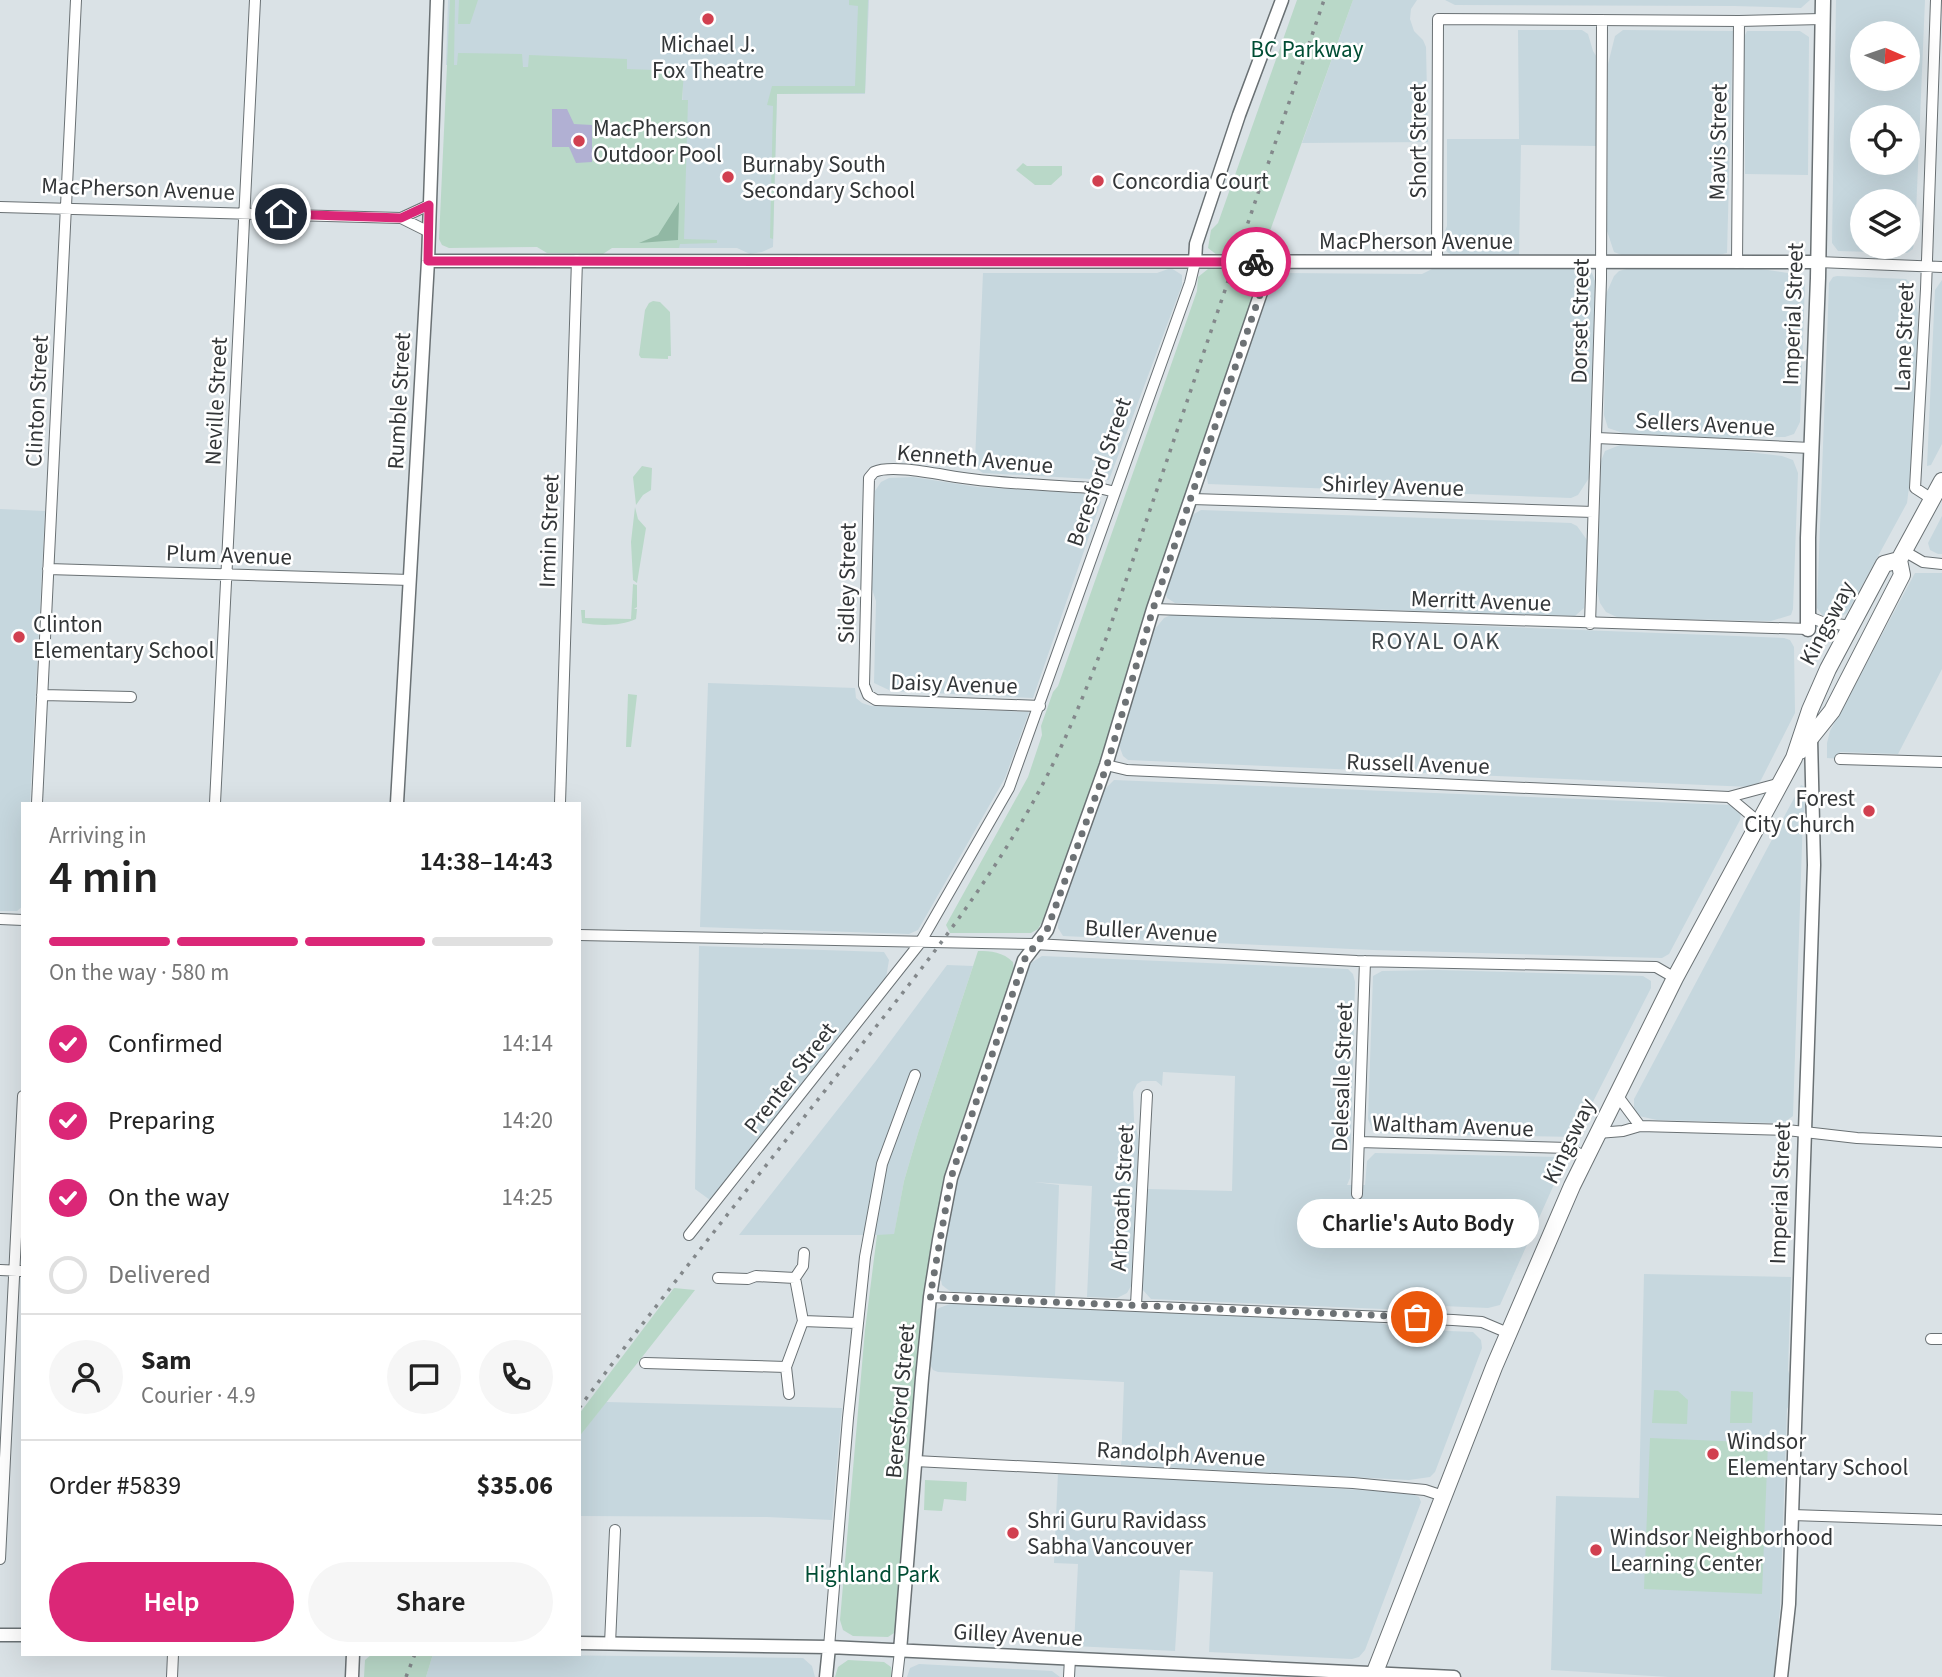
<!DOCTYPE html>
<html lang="en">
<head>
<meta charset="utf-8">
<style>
  body { margin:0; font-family:"Source Sans 3",sans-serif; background:#f6f6f6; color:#222; height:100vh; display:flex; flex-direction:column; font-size:26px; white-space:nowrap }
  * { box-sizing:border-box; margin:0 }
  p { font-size:23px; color:#767676 }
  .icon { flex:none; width:38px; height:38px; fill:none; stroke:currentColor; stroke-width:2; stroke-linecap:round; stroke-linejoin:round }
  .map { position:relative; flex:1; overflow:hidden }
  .panel { position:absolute; left:21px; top:802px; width:560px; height:854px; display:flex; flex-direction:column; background:#fff; border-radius:0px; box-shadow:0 7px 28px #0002 }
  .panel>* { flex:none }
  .needle { width:46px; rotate:92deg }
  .tools { position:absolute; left:1850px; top:21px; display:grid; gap:14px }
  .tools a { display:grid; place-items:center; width:70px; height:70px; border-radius:50%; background:#fff; box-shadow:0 7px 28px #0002; font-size:35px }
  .pin { position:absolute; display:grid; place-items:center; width:60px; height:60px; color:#fff; margin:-30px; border:4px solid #fff; border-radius:50%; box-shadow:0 2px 7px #0007 }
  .courier { position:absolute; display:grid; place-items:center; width:70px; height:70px; margin:-35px; border:5px solid #db2777; border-radius:50%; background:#fff; color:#222; box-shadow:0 2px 9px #0007 }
  .bubble { position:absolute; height:49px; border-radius:24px; background:#fff; box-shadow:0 7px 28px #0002; font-size:23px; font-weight:600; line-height:49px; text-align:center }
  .overview em { font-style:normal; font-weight:600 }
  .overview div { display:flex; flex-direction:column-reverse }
  .overview { display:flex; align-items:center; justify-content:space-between; height:119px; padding:0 28px }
  h1 { font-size:46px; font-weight:600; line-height:52px }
  .bar { display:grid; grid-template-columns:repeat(4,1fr); gap:10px 7px; align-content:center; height:84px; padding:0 28px }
  .bar i { height:9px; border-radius:5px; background:#e0e0e0 }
  .bar .active { background:#db2777 }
  .bar p { grid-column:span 4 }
  .line { display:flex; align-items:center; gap:18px; padding:0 28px; border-top:2px solid #e0e0e0 }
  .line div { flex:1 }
  .round { display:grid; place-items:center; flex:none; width:74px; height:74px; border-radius:37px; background:#f6f6f6 }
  ol { padding:0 28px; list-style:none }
  li { display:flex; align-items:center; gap:21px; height:77px }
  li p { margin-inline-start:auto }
  li .icon { padding:7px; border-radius:50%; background:#db2777; color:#fff; stroke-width:4 }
  li:last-child { color:#767676 }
  li i { width:38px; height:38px; border:4px solid #e0e0e0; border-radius:50% }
  .action { display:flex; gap:14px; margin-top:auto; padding:14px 28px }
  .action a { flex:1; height:80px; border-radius:42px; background:#db2777; color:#fff; font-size:28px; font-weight:600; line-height:80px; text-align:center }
  .action a+a { background:#f6f6f6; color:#222 }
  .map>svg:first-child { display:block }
  .built { fill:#c6d7de; fill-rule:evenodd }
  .green { fill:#b9d8c8 }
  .forest { fill:#91b8a4 }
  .water { fill:#b1b0d3 }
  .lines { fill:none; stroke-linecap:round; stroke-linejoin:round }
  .minor-casing { stroke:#6a7174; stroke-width:12 }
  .tertiary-casing { stroke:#6a7174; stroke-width:15 }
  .secondary-casing { stroke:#6a7174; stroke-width:17 }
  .primary-casing { stroke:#6a7174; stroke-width:18 }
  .minor { stroke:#fff; stroke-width:10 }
  .tertiary { stroke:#fff; stroke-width:12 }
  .secondary { stroke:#fff; stroke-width:14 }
  .primary { stroke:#fff; stroke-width:16 }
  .rail { stroke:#83888b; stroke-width:3.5; stroke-dasharray:3.5 7; stroke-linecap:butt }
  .done { stroke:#6d7275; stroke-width:7; stroke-dasharray:0 12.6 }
  .route { stroke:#db2777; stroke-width:9 }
  .poi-dot { fill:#d14050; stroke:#fff; stroke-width:2.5 }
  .labels { text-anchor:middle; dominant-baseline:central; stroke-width:5; stroke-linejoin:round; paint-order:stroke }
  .poi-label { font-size:23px; fill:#333638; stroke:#fff; text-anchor:start }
  .park-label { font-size:23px; fill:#004d34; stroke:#fff }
  .street-label { font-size:23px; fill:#333638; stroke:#fff }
  .neighbourhood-label { font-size:24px; letter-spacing:2px; fill:#40474a; stroke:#fff }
</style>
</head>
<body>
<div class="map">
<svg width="1942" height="1677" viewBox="0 0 1942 1677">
  <rect width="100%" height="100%" fill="#dae2e6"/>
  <path class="built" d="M448 0H869L865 94H777L773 247 762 252 750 254 737 248H679L683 71 446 65Z
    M1353 0H1417L1411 9 1410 19 1414 31 1423 40 1426 47 1428 142 1302 143Z
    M1445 0H1810L1801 8 1734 6 1455 5Z
    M1836 0H1925L1915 237 1913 249 1907 253 1838 251 1832 243ZM1908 33V79H1862V33ZM1908 117V163H1862V117ZM1862 201H1908V247H1862Z
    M1518 30H1582L1588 34 1593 51 1598 59 1597 146 1521 145 1519 256 1452 255 1447 252 1443 237 1447 226V139H1519Z
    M1623 30 1733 31 1727 253 1714 256H1624L1614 252 1607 231 1608 64 1615 36Z
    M1747 31H1800L1809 37 1808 175 1745 174 1744 37Z
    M1171 268 1182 275V285L1109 480 983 473 977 469 975 461 983 273H1157Z
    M1434 268H1580L1592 273 1595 281 1589 478 1578 495 1571 498 1208 484 1206 472 1274 277 1284 273 1422 274Z
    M1630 268 1761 269 1801 275 1805 283 1800 422 1794 434 1785 437 1713 438 1623 433 1608 428 1604 415 1606 294 1614 276 1619 271Z
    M1837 276 1906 279 1911 284 1918 313 1913 457 1907 503 1847 613 1838 618 1823 616 1817 608 1829 283 1833 277Z
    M1942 280V444L1931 465 1927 466 1935 290Z
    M1620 445 1723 449 1782 456 1793 460 1798 473 1793 609 1791 615 1771 621 1619 618 1606 612 1600 603 1597 591 1601 461 1605 451Z
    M913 477 977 487 1094 494 1101 502 1033 698 891 691 874 683 876 601 872 589 875 491 881 482 889 478Z
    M0 509 45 511 30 803H23V906L17 911H0Z
    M1201 510 1571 523 1577 526 1587 540 1584 608 1575 616 1175 603 1167 598 1165 590 1188 523 1194 514Z
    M1942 516V554H1938L1930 550 1928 543Z
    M1915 573H1942V669L1898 754 1840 752V759L1827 758V743L1830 731Z
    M1173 614 1784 638 1790 640 1794 647 1795 713 1761 780 1757 785 1751 787 1128 760 1123 756 1119 745 1155 629 1164 618Z
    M708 683 855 688 856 698 862 703 871 706 1029 712 1005 778 918 930 909 934 700 927Z
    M1114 780 1730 805 1735 807 1741 814 1740 820 1669 954 1662 958 1373 950 1063 936 1058 928 1059 913 1103 791Z
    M1801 785 1805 787V807L1803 815 1793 1116 1786 1121 1772 1123 1657 1120 1639 1116 1634 1110V1099Z
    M699 946 884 952 889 960 886 978 710 1200 695 1189Z
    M1042 956 1348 969 1353 974 1355 982 1350 1178 1347 1185H1365L1367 1161 1375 1153 1559 1157 1564 1162 1500 1305 1488 1308 1420 1305 1406 1310 1151 1299 1142 1289 1147 1189 1232 1191 1235 1076 1163 1072 1162 1086 1156 1081H1142L1137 1084 1133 1092 1134 1121 1139 1139 1131 1286 1127 1293 1117 1298 1087 1297 1092 1186 1034 1182 1059 1185 1055 1296 952 1292 947 1289 942 1285 940 1275 956 1178 1021 981 1031 963Z
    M947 965 973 966 918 1133 904 1181 894 1235H739L875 1062Z
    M1438 970 1643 976 1651 981V988L1575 1137 1381 1133 1372 1129 1368 1119 1373 976 1382 971Z
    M1644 1274 1791 1277 1788 1370 1791 1380 1790 1403 1787 1409 1780 1609 1775 1659 1776 1668 1774 1677H1669L1551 1670 1556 1496 1639 1498Z
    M950 1304 1376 1322 1404 1329 1473 1332 1481 1340 1482 1348 1435 1472 1430 1477 1409 1480 1121 1465 1124 1382 938 1372 933 1370 930 1364 935 1312 939 1308Z
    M606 1402 842 1408 832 1520 767 1517 579 1516V1437Z
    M1058 1472 1410 1493 1419 1497 1421 1502 1365 1650 1359 1657 1352 1659 1209 1652 1213 1572 1180 1570 1175 1651 1074 1646 1078 1564 1054 1563Z
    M433 1654 803 1658 812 1666 815 1677H426Z
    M919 1664 1052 1671 1060 1677H907L910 1668Z"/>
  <path class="green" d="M450 0H455L454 65H457L458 53 522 54 523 67H528L529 55 627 59V69L684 71 682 100H688L684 239 717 240V243L680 244 679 248H612L603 254 547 253 537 247 449 248 442 245 439 239Z
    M459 0H478L470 24H458Z
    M849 0H868L865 93 777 94 773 239 770 238 773 106 767 105 772 86H855L858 6 849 5Z
    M1297 0H1353L1261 256 1217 255 1208 248 1211 230 1218 223Z
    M1023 163 1027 166H1062V175L1051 185H1035L1016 170Z
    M1208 269C1232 267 1260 261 1255 294L1163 562 1103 755 1045 916 1038 929 1031 933H950L946 925 1028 777 1042 735 1041 726 1053 692 1058 686 1197 291 1198 277Z
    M653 301 660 302 670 312 671 356H668V359L641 358 639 355 645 310 649 303Z
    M642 466 652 468 651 490 643 495 636 505 633 477Z
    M635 507 638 519 646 528 637 583 633 580 631 542Z
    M633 584 637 585V607L634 609H637L636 619C620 626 602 626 582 623L581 610H585V618L631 619Z
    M628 694 637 695 631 747H626Z
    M978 951C991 951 1003 952 1013 962L1014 971 955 1142 931 1244 922 1315 896 1627 894 1633 888 1637 853 1636 843 1630 840 1620 865 1330 877 1235 894 1234 904 1181 918 1133Z
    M674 1288 695 1290 579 1437V1414Z
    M1654 1390 1678 1391 1688 1400 1687 1424 1652 1423Z
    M1731 1391 1753 1392 1752 1423H1730Z
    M1650 1438 1768 1443 1762 1594 1644 1589Z
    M925 1480 967 1482 966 1501 944 1499 942 1511 924 1510Z
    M372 1654H433L426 1677H364L365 1660Z
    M848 1660 884 1662 891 1667 892 1677H835L838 1667Z"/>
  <path class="forest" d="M679 202 678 240 639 243 658 235Z"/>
  <path class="water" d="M552 109H567L574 124 592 125V162L576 163 569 147H552Z"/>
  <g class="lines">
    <defs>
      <path id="minor" d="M0 207 401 218 429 232
        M401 218 429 205
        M1437 262 1438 19 1739 21 1822 19
        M1818 262 1942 267
        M1737 263 1739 21
        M1597 438 1811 448
        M1192 499 1593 512
        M1932 499 1915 488 1926 289 1936 0
        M1904 551 1923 562 1942 564
        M48 569 410 580
        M1153 609 1808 629
        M1807 616 1822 622 1851 626
        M1590 624 1601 279 1602 20
        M42 695 131 697
        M1040 706 876 700 868 695 864 685 869 478 874 472C894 463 948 477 971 479 1015 485 1059 485 1103 489L1115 492
        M1840 759 1942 762
        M1106 765 1127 770 1729 797 1781 783
        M1729 797 1760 823
        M37 803 76 0
        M215 803 255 0
        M560 803 577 260
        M0 919 23 920
        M579 935 1034 944 1357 961 1656 967 1675 978
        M1617 1095 1640 1126
        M1598 1133 1623 1131 1640 1126 1787 1130 1857 1138 1942 1142
        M1359 1142 1568 1148 1586 1157
        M1357 1194 1365 961
        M689 1235 920 943 1009 788 1190 283 1195 262
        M0 1270 23 1271
        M718 1278 748 1279 756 1276 795 1278 803 1321
        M795 1278 803 1266 804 1253
        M930 1297 1453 1320 1482 1322 1508 1333
        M1136 1305 1147 1095
        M1931 1339H1942
        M645 1363 786 1367 803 1321 856 1323
        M786 1367 789 1394
        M915 1461 1353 1483 1425 1490 1443 1496
        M1792 1515 1942 1520
        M0 1559 23 1096
        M610 1644 615 1530
        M829 1647 848 1418 865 1257 882 1164 915 1075
        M172 1677 173 1654
        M897 1677 900 1651
        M1069 1677 1070 1658"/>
      <path id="tertiary" d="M428 261 1818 262
        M1195 262 1196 244 1239 115 1282 0
        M397 803 428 261 437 0
        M0 1635H23
        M579 1643 829 1647 1454 1677
        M900 1651 922 1378 930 1297 939 1240 951 1178 1024 960 1047 930 1106 765 1153 609 1271 263
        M352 1677 353 1654
        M826 1677 829 1647
        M1781 1677 1789 1604 1814 865 1811 738"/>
      <path id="secondary" d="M1808 629V538L1818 278 1823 0"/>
      <path id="primary" d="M1800 751 1832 711 1902 575 1899 560
        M1373 1677 1494 1367 1572 1186 1675 978 1794 758 1810 710 1828 669 1884 564 1899 560 1942 481"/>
    </defs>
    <use href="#minor" class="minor-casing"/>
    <use href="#tertiary" class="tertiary-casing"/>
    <use href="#secondary" class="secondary-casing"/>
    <use href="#primary" class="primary-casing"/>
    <use href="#minor" class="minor"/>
    <use href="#tertiary" class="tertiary"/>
    <use href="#secondary" class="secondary"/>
    <use href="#primary" class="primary"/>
    <path class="rail" d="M579 1408C661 1298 746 1191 831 1083 910 984 992 885 1049 772 1071 728 1089 682 1107 636L1324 0
      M406 1677 415 1654"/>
  </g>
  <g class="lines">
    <path class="done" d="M1256 262H1271L1153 609 1107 765 1047 930 1024 960 960 1150 951 1178 930 1297 1417 1317"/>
    <path class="route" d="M281 214 401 218 429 205 428 261 1256 262"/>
  </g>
  <g class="poi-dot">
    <circle cx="708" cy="19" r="7"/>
    <circle cx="579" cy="141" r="7"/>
    <circle cx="728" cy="177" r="7"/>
    <circle cx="1098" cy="181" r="7"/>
    <circle cx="19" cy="637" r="7"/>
    <circle cx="1869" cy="811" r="7"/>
    <circle cx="1713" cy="1454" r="7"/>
    <circle cx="1013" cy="1533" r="7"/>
    <circle cx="1596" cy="1550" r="7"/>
  </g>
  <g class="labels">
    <g class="poi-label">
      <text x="708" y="44" text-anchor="middle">Michael J.<tspan x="708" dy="26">Fox Theatre</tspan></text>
      <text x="593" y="128">MacPherson<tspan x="593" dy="26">Outdoor Pool</tspan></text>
      <text x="742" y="164">Burnaby South<tspan x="742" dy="26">Secondary School</tspan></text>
      <text x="1112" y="181">Concordia Court</text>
      <text x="33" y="624">Clinton<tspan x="33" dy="26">Elementary School</tspan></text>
      <text x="1855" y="798" text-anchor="end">Forest<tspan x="1855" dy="26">City Church</tspan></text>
      <text x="1727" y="1441">Windsor<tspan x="1727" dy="26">Elementary School</tspan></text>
      <text x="1027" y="1520">Shri Guru Ravidass<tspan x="1027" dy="26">Sabha Vancouver</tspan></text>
      <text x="1610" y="1537">Windsor Neighborhood<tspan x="1610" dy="26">Learning Center</tspan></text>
    </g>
    <g class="park-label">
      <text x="1307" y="49">BC Parkway</text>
      <text x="872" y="1574">Highland Park</text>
    </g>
    <g class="street-label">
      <text transform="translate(1418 141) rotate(-90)">Short Street</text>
      <text transform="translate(1718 142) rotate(-89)">Mavis Street</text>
      <text transform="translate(138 189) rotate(2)">MacPherson Avenue</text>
      <text x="1416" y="241">MacPherson Avenue</text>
      <text transform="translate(1793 314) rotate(-88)">Imperial Street</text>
      <text transform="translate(1580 321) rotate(-89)">Dorset Street</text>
      <text transform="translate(1904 337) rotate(-88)">Lane Street</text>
      <text transform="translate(37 401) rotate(-87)">Clinton Street</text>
      <text transform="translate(216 401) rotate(-87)">Neville Street</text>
      <text transform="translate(399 401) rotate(-87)">Rumble Street</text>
      <text transform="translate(1705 424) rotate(3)">Sellers Avenue</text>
      <text transform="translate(975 459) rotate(5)">Kenneth Avenue</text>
      <text transform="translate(1099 472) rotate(-71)">Beresford Street</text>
      <text transform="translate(1393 486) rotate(2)">Shirley Avenue</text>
      <text transform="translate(549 531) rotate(-88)">Irmin Street</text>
      <text transform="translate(229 555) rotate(2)">Plum Avenue</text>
      <text transform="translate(847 583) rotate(-89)">Sidley Street</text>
      <text transform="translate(1481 601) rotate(2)">Merritt Avenue</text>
      <text transform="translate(1827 623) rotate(-62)">Kingsway</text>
      <text transform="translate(954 684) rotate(2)">Daisy Avenue</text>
      <text transform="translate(1418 764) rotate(2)">Russell Avenue</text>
      <text transform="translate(1151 931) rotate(3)">Buller Avenue</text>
      <text transform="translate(1342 1077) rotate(-88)">Delesalle Street</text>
      <text transform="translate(790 1078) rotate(-52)">Prenter Street</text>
      <text transform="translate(1453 1126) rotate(2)">Waltham Avenue</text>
      <text transform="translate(1569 1141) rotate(-64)">Kingsway</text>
      <text transform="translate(1780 1193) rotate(-88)">Imperial Street</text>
      <text transform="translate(1122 1198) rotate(-87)">Arbroath Street</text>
      <text transform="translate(900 1401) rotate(-85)">Beresford Street</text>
      <text transform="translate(1181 1454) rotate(3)">Randolph Avenue</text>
      <text transform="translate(1018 1635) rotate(3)">Gilley Avenue</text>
    </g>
    <g class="neighbourhood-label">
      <text x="1436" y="641">ROYAL OAK</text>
    </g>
  </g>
</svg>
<div class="tools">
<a><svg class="needle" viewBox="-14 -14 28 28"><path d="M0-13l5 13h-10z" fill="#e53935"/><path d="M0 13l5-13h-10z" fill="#767676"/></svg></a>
<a><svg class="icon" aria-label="locate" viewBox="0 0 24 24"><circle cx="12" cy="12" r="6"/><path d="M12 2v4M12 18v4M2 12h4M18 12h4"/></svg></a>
<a><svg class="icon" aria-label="layers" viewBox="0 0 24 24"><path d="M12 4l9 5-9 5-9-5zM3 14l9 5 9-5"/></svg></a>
</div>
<div class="pin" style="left:1417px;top:1317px;background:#ea580c"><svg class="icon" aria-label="bag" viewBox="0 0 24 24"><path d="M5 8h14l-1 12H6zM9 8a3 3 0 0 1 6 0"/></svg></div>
<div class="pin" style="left:281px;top:214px;background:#1f2937"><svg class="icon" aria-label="home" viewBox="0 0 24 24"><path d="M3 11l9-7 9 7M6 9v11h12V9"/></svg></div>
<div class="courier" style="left:1256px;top:262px"><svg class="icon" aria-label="bike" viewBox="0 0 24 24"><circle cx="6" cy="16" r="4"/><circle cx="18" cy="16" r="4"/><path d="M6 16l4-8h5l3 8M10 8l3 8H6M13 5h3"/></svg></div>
<div class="bubble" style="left:1297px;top:1199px;width:242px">Charlie's Auto Body</div>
<section class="panel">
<div class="overview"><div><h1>4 min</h1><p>Arriving in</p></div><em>14:38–14:43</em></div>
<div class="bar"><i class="active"></i><i class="active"></i><i class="active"></i><i></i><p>On the way · 580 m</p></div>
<ol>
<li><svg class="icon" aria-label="check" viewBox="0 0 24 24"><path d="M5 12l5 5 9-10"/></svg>Confirmed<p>14:14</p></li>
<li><svg class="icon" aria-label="check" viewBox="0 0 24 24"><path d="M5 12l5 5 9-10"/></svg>Preparing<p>14:20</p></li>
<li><svg class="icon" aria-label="check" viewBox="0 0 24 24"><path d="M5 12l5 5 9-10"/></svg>On the way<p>14:25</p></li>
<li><i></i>Delivered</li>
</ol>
<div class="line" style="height:126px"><a class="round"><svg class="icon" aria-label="person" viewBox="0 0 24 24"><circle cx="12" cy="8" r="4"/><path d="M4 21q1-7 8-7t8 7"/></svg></a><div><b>Sam</b><p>Courier · 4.9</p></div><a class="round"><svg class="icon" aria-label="chat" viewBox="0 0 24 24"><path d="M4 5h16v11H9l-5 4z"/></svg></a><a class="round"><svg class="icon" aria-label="phone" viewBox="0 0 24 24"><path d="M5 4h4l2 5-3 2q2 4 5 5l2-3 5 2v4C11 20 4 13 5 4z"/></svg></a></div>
<div class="line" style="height:91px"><div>Order #5839</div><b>$35.06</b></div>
<div class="action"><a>Help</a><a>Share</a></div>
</section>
</div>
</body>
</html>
